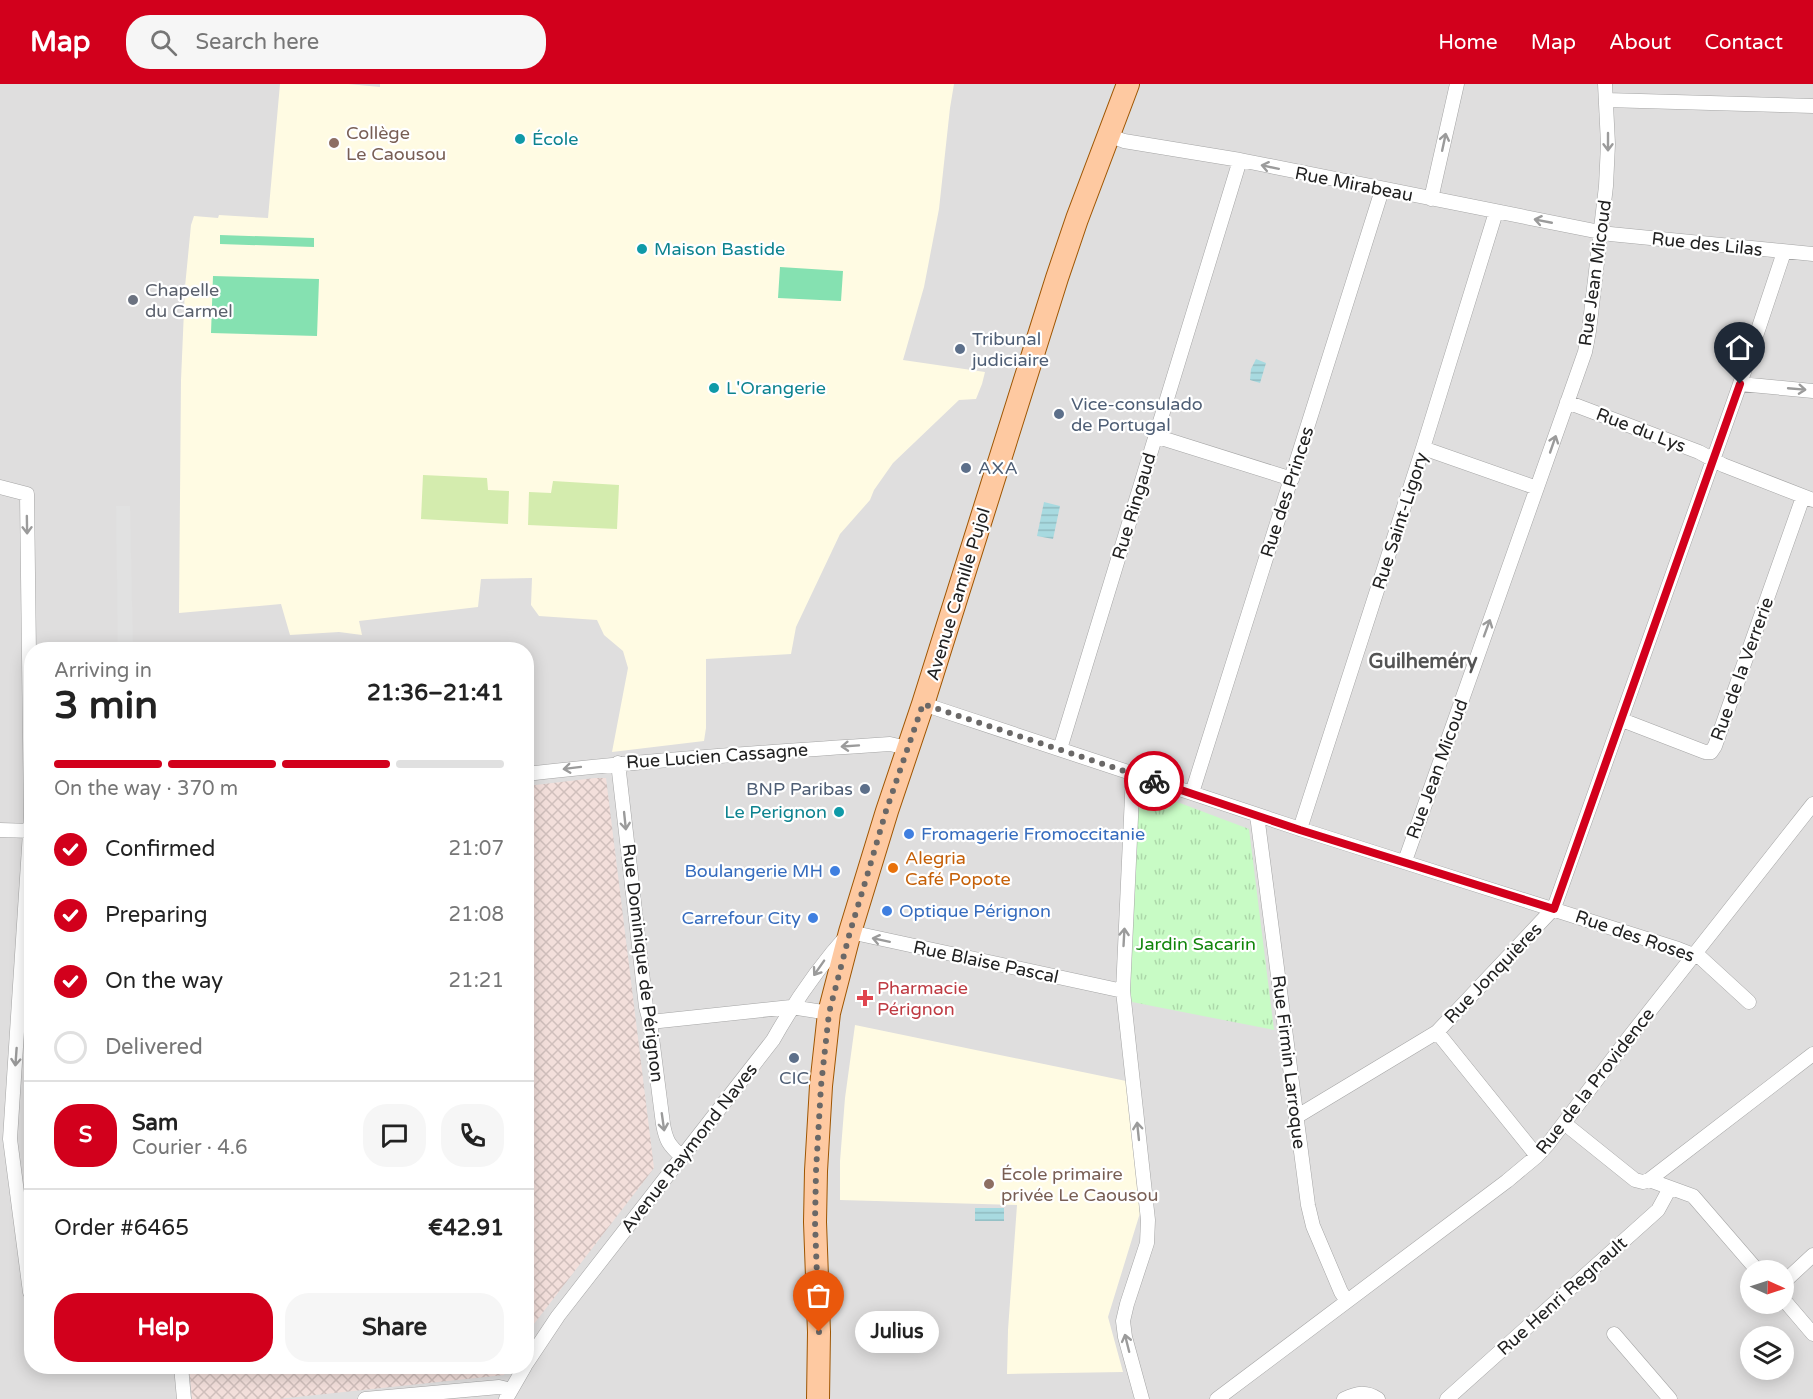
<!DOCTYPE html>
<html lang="en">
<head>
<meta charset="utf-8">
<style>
  body { margin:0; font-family:"Varela Round",sans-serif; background:#f6f6f6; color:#222; height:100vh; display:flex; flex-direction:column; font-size:22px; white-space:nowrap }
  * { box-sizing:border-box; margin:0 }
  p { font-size:20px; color:#767676 }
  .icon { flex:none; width:33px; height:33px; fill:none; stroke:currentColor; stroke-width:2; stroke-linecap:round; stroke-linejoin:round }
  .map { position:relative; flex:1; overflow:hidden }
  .side { position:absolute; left:24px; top:558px; width:510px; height:732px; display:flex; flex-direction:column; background:#fff; border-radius:24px; box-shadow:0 3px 15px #0003 }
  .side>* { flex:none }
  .needle { width:39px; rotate:93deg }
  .buttons { position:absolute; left:1740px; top:1176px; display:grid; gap:12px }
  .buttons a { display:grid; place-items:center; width:54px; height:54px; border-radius:50%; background:#fff; box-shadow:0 3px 15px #0003; font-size:30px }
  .pin { position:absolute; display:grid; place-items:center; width:51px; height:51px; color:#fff; margin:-62px -26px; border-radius:50% 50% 50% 0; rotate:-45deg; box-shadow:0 0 6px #0007 }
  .pin .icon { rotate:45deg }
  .courier { position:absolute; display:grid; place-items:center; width:60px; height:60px; margin:-30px; border:4px solid #d2001c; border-radius:50%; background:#fff; color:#222; box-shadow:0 2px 8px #0007 }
  .bubble { position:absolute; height:42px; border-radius:21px; background:#fff; box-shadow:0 3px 15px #0003; font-size:20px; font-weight:700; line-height:42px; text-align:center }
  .overview em { font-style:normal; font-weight:700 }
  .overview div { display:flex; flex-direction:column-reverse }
  .overview { display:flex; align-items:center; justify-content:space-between; height:102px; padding:0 30px }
  h1 { font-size:39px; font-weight:700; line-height:45px }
  .bar { display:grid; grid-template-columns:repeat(4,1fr); gap:9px 6px; align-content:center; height:72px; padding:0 30px }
  .bar i { height:8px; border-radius:4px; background:#e0e0e0 }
  .bar .on { background:#d2001c }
  .bar p { grid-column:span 4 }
  .line { display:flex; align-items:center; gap:15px; padding:0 30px; border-top:2px solid #e0e0e0 }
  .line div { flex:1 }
  .round { display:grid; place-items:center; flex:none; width:63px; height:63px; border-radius:24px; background:#f6f6f6 }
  ol { padding:0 30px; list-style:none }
  li { display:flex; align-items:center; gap:18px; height:66px }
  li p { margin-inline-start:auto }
  li .icon { padding:6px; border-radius:50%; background:#d2001c; color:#fff; stroke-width:4 }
  li:last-child { color:#767676 }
  li i { width:33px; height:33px; border:3px solid #e0e0e0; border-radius:50% }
  .cta { display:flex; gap:12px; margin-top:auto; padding:12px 30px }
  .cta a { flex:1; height:69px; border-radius:24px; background:#d2001c; color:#fff; font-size:24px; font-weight:700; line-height:69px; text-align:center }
  .cta a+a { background:#f6f6f6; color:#222 }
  header { display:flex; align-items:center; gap:36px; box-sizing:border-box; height:84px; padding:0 30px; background:#d2001c; color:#fff }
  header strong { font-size:28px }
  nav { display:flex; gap:33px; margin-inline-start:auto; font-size:21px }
  .search { width:420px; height:54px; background:#f6f6f6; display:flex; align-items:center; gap:15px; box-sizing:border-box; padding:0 21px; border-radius:24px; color:#767676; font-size:22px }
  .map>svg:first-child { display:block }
  .residential { fill:#dfdede; fill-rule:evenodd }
  .education { fill:#fffbe3 }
  .military { fill:url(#military-cross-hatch) }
  .grass { fill:#d4ecae }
  .park { fill:url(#park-tufts) }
  .pitch { fill:#85e1b1 }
  .parking { fill:#e1e1e1 }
  .water { fill:url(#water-rules) }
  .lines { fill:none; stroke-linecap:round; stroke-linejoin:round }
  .street-casing { stroke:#a5a5a5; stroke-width:15 }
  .primary-casing { stroke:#9e5500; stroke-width:24 }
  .street { stroke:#fff; stroke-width:14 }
  .primary { stroke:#fec9a1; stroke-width:22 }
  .oneway { stroke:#9b9b9b }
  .done { stroke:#6a6867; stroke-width:6; stroke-dasharray:0 10.8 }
  .route { stroke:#d2001c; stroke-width:8 }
  .culture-dot { fill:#0f9aa8; stroke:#fff; stroke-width:2 }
  .education-dot { fill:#8d6e63; stroke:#fff; stroke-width:2 }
  .worship-dot { fill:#6b7280; stroke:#fff; stroke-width:2 }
  .service-dot { fill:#5c6f8a; stroke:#fff; stroke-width:2 }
  .shop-dot { fill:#3f7fe0; stroke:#fff; stroke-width:2 }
  .food-dot { fill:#e8710a; stroke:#fff; stroke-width:2 }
  .health-dot { fill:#e0444e; stroke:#fff; stroke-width:2 }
  .labels { text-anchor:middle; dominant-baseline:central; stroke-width:4.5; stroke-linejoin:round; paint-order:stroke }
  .education-label { font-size:18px; fill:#785e54; stroke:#fff; text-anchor:start }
  .culture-label { font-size:18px; fill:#0d838f; stroke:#fff; text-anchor:start }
  .street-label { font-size:18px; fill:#212121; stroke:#fff }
  .worship-label { font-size:18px; fill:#5b616d; stroke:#fff; text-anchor:start }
  .service-label { font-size:18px; fill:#4e5e75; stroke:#fff; text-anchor:start }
  .shop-label { font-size:18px; fill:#366cbe; stroke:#fff; text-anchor:start }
  .food-label { font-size:18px; fill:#c56008; stroke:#fff; text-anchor:start }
  .park-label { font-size:18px; fill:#10850a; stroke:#fff }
  .health-label { font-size:18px; fill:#be3a42; stroke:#fff; text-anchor:start }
  .neighbourhood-label { font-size:20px; font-weight:bold; fill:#545454; stroke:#fff }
</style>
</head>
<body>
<header>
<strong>Map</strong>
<div class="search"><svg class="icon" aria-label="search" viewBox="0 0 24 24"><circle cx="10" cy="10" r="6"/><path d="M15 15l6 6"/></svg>Search here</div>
<nav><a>Home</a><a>Map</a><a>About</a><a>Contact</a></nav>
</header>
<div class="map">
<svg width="1813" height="1315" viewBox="0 0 1813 1315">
  <defs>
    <pattern id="military-cross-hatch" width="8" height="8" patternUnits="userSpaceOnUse" patternTransform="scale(1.5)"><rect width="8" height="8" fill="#f3dfdb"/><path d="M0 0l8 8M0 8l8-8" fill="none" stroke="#d0bfbc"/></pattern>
    <pattern id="park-tufts" width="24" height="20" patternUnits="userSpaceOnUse" patternTransform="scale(1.5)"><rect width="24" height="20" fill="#c8fbc5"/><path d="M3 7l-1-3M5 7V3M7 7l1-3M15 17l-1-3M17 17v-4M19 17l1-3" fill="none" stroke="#acd7a9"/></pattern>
    <pattern id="water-rules" width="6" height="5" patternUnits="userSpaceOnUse" patternTransform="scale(1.5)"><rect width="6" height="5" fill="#a8dae0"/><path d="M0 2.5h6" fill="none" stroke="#90bbc0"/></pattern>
  </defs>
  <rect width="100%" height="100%" fill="#f2ede8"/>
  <path class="residential" d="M0 0H1813V1315H0ZM32 566H526V1282H32ZM1750 1186H1784V1220H1750ZM1750 1252H1784V1286H1750Z"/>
  <path class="education" d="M280 0H348L380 3V0H954L950 24 939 125 924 203 903 276 985 288 982 300 976 315 959 316 893 379 874 406 870 416 840 450 796 543 791 570 706 575V644L704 657 612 668 628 584 623 567 604 551 597 536 539 532 531 521 532 494 481 495 478 523 359 537 362 551 339 548 290 551 281 520 179 529 181 296 185 203 191 141 194 132 218 134 219 131 268 134Z
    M855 941 1126 997 1140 1129 1108 1233 1123 1288 1007 1290 1008 1246 1017 1121 840 1116V1077L845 1014Z"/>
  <path class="military" d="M595 694H606L654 1084 527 1249V702Z
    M189 1283V1282L508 1283 504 1291 278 1315H192Z"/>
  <path class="grass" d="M423 391 487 394 488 406 509 407 508 440 421 435Z
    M553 397 619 401 617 445 528 441 529 408 551 409Z"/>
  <path class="park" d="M1140 704 1249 745 1274 946 1132 918 1126 885Z"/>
  <path class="pitch" d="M220 151 314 154V163L220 160Z
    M780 183 843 187 841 217 778 214Z
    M213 192 319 195 317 252 211 249Z"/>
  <path class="parking" d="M116 422H130L133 565H118Z"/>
  <path class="water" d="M1256 275 1266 279 1260 299 1250 296 1251 285Z
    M1044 418 1060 422 1053 455 1037 452Z
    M975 1124H1004V1137H975Z"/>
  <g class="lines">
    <defs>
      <path id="street" d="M1606 16 1813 22
        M1108 51 1124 57 1240 76 1610 150 1813 170
        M1431 115 1457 0
        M1740 300 1813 307
        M1567 318 1699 368 1723 381 1813 416
        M1155 352 1292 395
        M1423 364 1537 404
        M0 403 27 410 31 733 10 1055 30 1208 32 1211
        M923 620 1300 745 1678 865 1701 874 1749 918
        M1622 636 1705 668H1711L1715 662 1803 413
        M1060 665 1240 76
        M618 679 646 923 650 938 663 1040C666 1057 669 1061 681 1072
        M526 690C648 676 769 668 890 660L907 664
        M1133 690 1123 907 1148 1136 1147 1159 1127 1220 1123 1237 1125 1253 1142 1315
        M1192 709 1382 106
        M1257 731 1308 1121 1313 1142 1341 1208 1347 1217
        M1300 745 1423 364 1496 128
        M0 746 32 747
        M1405 777 1585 268 1589 247 1606 102 1608 60 1605 0
        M650 938 791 923 829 929
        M1437 948 1537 1072
        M1296 1033 1437 948 1554 824 1740 300 1784 168
        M1564 1039 1635 1096 1643 1098 1649 1096 1813 970
        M1649 1096 1693 1112 1757 1186
        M1784 1198 1813 1171
        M1784 1216 1813 1250
        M1614 1250 1670 1315
        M526 1280 558 1232 773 956C795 917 820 881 850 848L1123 907
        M181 1282 184 1315
        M365 1315 499 1303 511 1306
        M506 1315 525 1282
        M1217 1315 1507 1097 1537 1072 1548 1060 1630 952 1813 720
        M1344 1315C1357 1309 1366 1307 1378 1315
        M1447 1315 1658 1126 1670 1104"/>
      <path id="primary" d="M818 1315 819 1248 815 1138 816 1087 821 1002 829 929 850 848 887 727 923 620 1057 194 1077 135 1128 0"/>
    </defs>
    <use href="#street" class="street-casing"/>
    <use href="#primary" class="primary-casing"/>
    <use href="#street" class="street"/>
    <use href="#primary" class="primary"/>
  </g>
  <defs><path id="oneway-shaft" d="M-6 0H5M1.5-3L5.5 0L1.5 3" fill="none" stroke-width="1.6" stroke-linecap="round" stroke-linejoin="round" transform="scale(1.5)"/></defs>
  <g class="oneway">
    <use href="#oneway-shaft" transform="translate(1444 58) rotate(-78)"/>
    <use href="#oneway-shaft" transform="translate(1608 58) rotate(90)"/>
    <use href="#oneway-shaft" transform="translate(1270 83) rotate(-168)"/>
    <use href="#oneway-shaft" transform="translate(1543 137) rotate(-169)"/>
    <use href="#oneway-shaft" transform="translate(1797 305) rotate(5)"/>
    <use href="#oneway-shaft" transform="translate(1553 360) rotate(-71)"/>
    <use href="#oneway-shaft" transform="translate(27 441) rotate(89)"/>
    <use href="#oneway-shaft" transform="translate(1487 544) rotate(-70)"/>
    <use href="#oneway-shaft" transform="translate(850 662) rotate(176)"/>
    <use href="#oneway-shaft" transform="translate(572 684) rotate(173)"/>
    <use href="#oneway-shaft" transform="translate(625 737) rotate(84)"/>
    <use href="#oneway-shaft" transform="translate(1124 853) rotate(-87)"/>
    <use href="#oneway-shaft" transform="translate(881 856) rotate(-168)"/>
    <use href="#oneway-shaft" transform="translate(819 884) rotate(125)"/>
    <use href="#oneway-shaft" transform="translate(16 973) rotate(94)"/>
    <use href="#oneway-shaft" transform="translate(663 1038) rotate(82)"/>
    <use href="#oneway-shaft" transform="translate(1138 1047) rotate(-96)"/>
    <use href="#oneway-shaft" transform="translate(1127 1259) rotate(-104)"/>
  </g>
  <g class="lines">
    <path class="done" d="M819 1248 815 1138 816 1087 821 1002 829 929 850 848 867 792 886 727 923 620 1154 697"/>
    <path class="route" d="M1154 697 1300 746 1554 825 1740 300"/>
  </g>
  <g class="culture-dot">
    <circle cx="520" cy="55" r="6"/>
    <circle cx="642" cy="165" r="6"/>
    <circle cx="714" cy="304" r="6"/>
    <circle cx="839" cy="728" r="6"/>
  </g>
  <g class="education-dot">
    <circle cx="334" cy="59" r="6"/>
    <circle cx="989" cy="1100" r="6"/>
  </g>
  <circle class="worship-dot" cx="133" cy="216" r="6"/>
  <g class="service-dot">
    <circle cx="960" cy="265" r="6"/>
    <circle cx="1059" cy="330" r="6"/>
    <circle cx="966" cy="384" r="6"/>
    <circle cx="865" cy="705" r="6"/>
    <circle cx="794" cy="974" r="6"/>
  </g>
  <g class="shop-dot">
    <circle cx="909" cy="750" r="6"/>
    <circle cx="835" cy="787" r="6"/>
    <circle cx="887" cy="827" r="6"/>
    <circle cx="813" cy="834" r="6"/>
  </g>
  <circle class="food-dot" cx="893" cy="784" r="6"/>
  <path class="health-dot" d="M862 905h6v6h6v6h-6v6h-6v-6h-6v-6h6z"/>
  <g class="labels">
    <g class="education-label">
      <text x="346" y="49">Collège<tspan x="346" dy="21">Le Caousou</tspan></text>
      <text x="1001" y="1090">École primaire<tspan x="1001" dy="21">privée Le Caousou</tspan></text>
    </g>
    <g class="culture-label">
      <text x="532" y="55">École</text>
      <text x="654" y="165">Maison Bastide</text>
      <text x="726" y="304">L'Orangerie</text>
      <text x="827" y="728" text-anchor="end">Le Perignon</text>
    </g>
    <g class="street-label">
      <text transform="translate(1354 100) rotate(11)">Rue Mirabeau</text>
      <text transform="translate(1707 160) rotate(6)">Rue des Lilas</text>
      <text transform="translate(1595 189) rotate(-82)">Rue Jean Micoud</text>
      <text transform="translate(1641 346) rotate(21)">Rue du Lys</text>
      <text transform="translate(1287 408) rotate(-72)">Rue des Princes</text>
      <text transform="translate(1134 422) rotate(-73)">Rue Ringaud</text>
      <text transform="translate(1400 437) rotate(-72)">Rue Saint-Ligory</text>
      <text transform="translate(958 510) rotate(-73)">Avenue Camille Pujol</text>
      <text transform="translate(1742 585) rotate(-70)">Rue de la Verrerie</text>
      <text transform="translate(717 672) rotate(-4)">Rue Lucien Cassagne</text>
      <text transform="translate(1437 685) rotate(-70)">Rue Jean Micoud</text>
      <text transform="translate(1635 852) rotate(19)">Rue des Roses</text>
      <text transform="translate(986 878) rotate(12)">Rue Blaise Pascal</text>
      <text transform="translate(643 879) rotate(83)">Rue Dominique de Pérignon</text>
      <text transform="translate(1493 889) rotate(-46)">Rue Jonquières</text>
      <text transform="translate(1289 978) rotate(83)">Rue Firmin Larroque</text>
      <text transform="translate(1595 997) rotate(-52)">Rue de la Providence</text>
      <text transform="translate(689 1064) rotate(-52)">Avenue Raymond Naves</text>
      <text transform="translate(1562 1212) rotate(-42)">Rue Henri Regnault</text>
    </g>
    <g class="worship-label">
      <text x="145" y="206">Chapelle<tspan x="145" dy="21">du Carmel</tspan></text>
    </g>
    <g class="service-label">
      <text x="972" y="255">Tribunal<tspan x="972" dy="21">judiciaire</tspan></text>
      <text x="1071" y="320">Vice-consulado<tspan x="1071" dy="21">de Portugal</tspan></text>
      <text x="978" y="384">AXA</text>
      <text x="853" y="705" text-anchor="end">BNP Paribas</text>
      <text x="794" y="994" text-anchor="middle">CIC</text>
    </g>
    <g class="shop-label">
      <text x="921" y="750">Fromagerie Fromoccitanie</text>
      <text x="823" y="787" text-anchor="end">Boulangerie MH</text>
      <text x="899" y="827">Optique Pérignon</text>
      <text x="801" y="834" text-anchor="end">Carrefour City</text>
    </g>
    <g class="food-label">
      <text x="905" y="774">Alegria<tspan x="905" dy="21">Café Popote</tspan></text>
    </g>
    <g class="park-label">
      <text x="1196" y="860">Jardin Sacarin</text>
    </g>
    <g class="health-label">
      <text x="877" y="904">Pharmacie<tspan x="877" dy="21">Pérignon</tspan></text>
    </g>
    <g class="neighbourhood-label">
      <text x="1423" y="578">Guilheméry</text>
    </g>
  </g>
</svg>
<div class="buttons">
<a><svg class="needle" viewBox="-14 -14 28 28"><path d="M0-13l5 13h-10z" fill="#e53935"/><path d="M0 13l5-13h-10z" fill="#767676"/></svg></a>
<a><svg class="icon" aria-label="layers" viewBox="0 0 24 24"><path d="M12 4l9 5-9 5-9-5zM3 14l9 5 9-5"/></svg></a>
</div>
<div class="pin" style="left:819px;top:1248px;background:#ea580c"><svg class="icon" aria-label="bag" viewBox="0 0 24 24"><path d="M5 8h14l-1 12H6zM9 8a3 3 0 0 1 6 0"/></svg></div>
<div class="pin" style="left:1740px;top:300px;background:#1f2937"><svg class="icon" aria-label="home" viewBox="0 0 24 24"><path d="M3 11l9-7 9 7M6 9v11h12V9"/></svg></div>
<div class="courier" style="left:1154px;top:697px"><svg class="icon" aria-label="bike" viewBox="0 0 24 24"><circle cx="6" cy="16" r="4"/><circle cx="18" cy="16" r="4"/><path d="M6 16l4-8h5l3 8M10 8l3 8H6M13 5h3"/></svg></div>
<div class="bubble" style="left:855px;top:1227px;width:84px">Julius</div>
<section class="side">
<div class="overview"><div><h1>3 min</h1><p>Arriving in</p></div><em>21:36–21:41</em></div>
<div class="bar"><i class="on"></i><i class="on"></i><i class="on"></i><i></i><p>On the way · 370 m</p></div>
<ol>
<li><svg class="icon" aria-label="check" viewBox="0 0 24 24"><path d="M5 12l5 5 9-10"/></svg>Confirmed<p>21:07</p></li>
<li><svg class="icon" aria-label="check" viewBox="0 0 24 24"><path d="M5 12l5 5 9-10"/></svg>Preparing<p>21:08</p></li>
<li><svg class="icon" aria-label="check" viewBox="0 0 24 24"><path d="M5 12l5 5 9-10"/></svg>On the way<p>21:21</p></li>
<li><i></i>Delivered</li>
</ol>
<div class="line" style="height:108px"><b class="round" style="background:#d2001c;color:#fff">S</b><div><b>Sam</b><p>Courier · 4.6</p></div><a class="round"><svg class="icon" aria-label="chat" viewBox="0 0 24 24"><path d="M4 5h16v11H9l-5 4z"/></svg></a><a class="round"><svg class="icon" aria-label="phone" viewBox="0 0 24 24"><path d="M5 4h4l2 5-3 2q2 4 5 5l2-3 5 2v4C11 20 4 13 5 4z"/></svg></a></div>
<div class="line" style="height:78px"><div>Order #6465</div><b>€42.91</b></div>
<div class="cta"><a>Help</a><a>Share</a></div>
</section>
</div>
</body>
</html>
